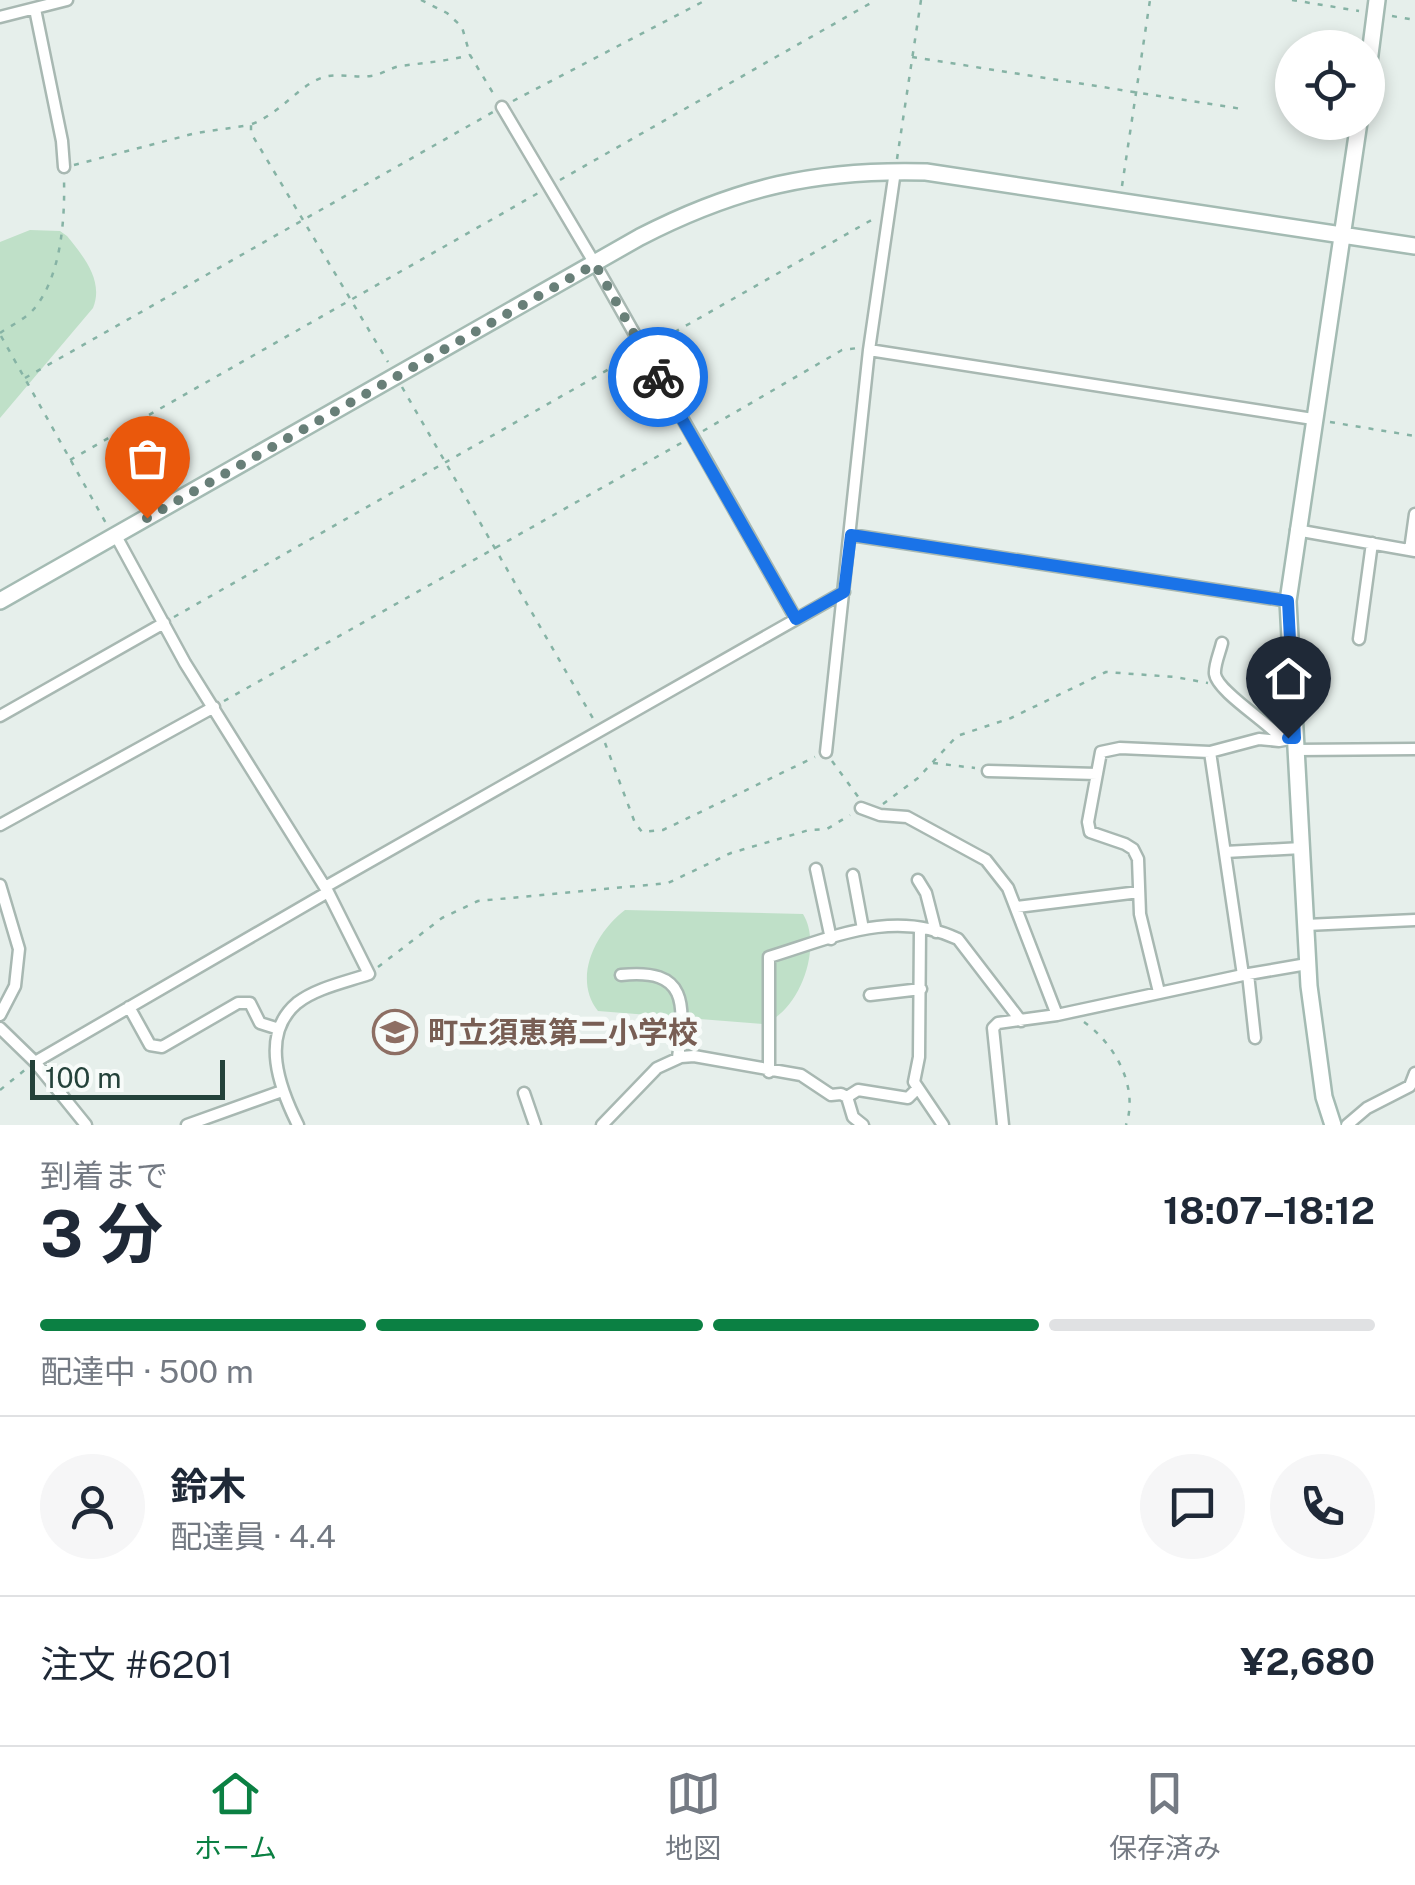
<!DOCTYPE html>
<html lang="ja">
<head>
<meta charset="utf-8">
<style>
  body { margin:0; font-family:"Public Sans","Noto Sans JP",sans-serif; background:#f6f6f7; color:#1f2937; height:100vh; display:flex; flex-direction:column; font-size:38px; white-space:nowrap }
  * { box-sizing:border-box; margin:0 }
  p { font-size:32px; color:#747a83 }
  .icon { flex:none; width:55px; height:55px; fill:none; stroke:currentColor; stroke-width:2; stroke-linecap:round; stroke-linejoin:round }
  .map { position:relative; height:1125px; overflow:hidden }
  .drawer { display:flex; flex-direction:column; background:#fff; flex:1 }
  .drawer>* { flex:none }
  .controls { position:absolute; left:1275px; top:30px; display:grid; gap:20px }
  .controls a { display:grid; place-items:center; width:110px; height:110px; border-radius:50%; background:#fff; box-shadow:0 5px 15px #0003; font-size:50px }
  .scale { position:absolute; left:30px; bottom:25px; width:195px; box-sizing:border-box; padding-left:10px; border:5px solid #24423a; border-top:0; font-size:28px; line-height:35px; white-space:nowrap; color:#24423a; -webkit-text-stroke:8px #f7fbf9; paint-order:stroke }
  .pin { position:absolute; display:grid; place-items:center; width:85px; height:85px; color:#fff; margin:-102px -42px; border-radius:50% 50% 50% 0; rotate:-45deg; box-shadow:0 0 10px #0007 }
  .pin .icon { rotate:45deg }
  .courier { position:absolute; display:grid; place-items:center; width:100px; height:100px; margin:-50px; border:8px solid #1a73e8; border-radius:50%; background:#fff; color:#222; box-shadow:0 2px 12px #0007 }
  .overview em { font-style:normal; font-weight:700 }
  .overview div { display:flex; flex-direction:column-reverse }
  .overview { display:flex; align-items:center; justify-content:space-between; height:170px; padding:0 40px }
  h1 { font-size:65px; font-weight:700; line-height:75px }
  .bar { display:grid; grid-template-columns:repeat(4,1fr); gap:15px 10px; align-content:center; height:120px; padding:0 40px }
  .bar i { height:12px; border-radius:8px; background:#e0e1e3 }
  .bar .on { background:#0b8043 }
  .bar p { grid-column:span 4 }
  .line { display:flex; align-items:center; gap:25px; padding:0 40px; border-top:2px solid #e0e1e3 }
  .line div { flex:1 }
  .round { display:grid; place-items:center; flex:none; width:105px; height:105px; border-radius:52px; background:#f6f6f7 }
  .dock { display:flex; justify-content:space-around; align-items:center; height:140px; border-top:2px solid #e0e1e3; background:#fff; font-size:28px; color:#747a83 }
  .dock a { display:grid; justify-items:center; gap:5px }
  .dock .on { color:#0b8043 }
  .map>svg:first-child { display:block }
  .green { fill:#bfe0c8 }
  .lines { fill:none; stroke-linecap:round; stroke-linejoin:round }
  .street-casing { stroke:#a8b8b2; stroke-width:15 }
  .secondary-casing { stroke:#a4bbb3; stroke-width:20 }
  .path { stroke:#86b3a5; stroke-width:2.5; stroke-dasharray:5 8; stroke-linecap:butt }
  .street { stroke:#fff; stroke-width:10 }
  .secondary { stroke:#fff; stroke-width:15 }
  .done { stroke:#687f78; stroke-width:10; stroke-dasharray:0 18 }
  .route { stroke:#1a73e8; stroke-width:12 }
  .labels { text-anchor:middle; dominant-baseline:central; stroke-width:10; stroke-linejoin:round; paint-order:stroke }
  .education-label { font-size:30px; font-weight:bold; fill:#785e54; stroke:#f7fbf9; text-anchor:start }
</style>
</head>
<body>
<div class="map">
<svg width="1415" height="1125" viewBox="0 0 1415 1125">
  <rect width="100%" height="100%" fill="#e6efeb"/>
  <path class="green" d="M30 230 60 231 67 236C84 257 104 281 93 308L0 418V242Z
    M625 910 803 914C823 946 800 1012 763 1024L598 1011C572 978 596 932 625 910Z"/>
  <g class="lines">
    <defs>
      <path id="street" d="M35 9 62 141 64 167
        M0 17 67 0
        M502 107 595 264 796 619
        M869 350 1313 419
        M1296 530 1415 551
        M851 535 1288 601
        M116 536 185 663 328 892 369 974C346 982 316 988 297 1003 259 1035 280 1089 298 1125
        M1410 550 1415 514
        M1359 639 1372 543
        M1222 643C1220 652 1214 665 1215 674 1217 691 1269 723 1283 740
        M0 716 164 623
        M1296 750 1415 749
        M826 752 869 350 895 171
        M988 771 1097 774
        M861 808 880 815 907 817 986 860 1008 888 1057 1015 1243 975 1210 752 1259 739 1279 741 1295 738
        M0 825 214 707
        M1225 852 1302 848
        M816 869 831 939
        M853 875 863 929
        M918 880 926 893 936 932
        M0 885 19 949 15 986 0 1015
        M325 887 844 592
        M1017 907 1139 892
        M1306 925 1415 920
        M920 929 919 1057 914 1082 943 1125
        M1248 974 1255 1038
        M621 975C688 968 685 1003 678 1058
        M1243 975 1307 964
        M1159 992 1140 914 1138 859 1133 849 1125 844 1090 832 1088 822 1101 752 1120 748 1210 752
        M870 995 921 989
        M129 1007 150 1045 162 1047 238 1003H250L260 1023 279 1029
        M0 1028 35 1062 86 1125
        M35 1062 328 892
        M769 1072V957C832 938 893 908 958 939L1021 1021
        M524 1093 535 1125
        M847 1097 858 1090 908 1098 917 1089
        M187 1125 282 1091
        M602 1125 657 1068 681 1057 694 1056 801 1075 831 1095 841 1094 847 1097 853 1117 863 1125
        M1003 1125 993 1028 998 1023 1057 1015
        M1347 1125 1367 1108 1410 1086 1415 1073"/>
      <path id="secondary" d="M1368 70 1377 0
        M0 601 640 237C737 187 817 169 926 172L1415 246
        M1333 1125 1324 1097 1309 986 1288 601 1359 122"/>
    </defs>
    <use href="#street" class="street-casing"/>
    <use href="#secondary" class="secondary-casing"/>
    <path class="path" d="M421 0 447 13 462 27 470 55 496 98
      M1292 0 1359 11
      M1392 16 1415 20
      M912 57 1242 109
      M513 101 706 0
      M252 124C281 113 300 84 324 77 340 73 355 78 371 76 381 75 390 68 400 66 424 63 447 61 470 55
      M897 159 921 0
      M74 165 196 133 251 125V133L388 362
      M560 180 876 0
      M1122 186 1150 0
      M0 333C10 326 25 319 33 310 61 278 65 220 64 180
      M1 336 107 525
      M652 345 875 218
      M25 378 493 112
      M402 387 595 722
      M1330 422 1415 436
      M703 431 842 350 858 348
      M70 460 540 192
      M174 617 632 356
      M224 701 683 442
      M605 743 635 823 642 832 663 830 815 757
      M832 761 859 798
      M933 763 975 768
      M883 804 918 778 957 736 1011 718 1106 672 1175 677 1208 683
      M378 967 442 918 478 901 668 883 731 853 809 830 827 829 850 815
      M1084 1022C1115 1044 1139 1087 1126 1125
      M0 1090 26 1069"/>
    <use href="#street" class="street"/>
    <use href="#secondary" class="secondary"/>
  </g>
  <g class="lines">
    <path class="done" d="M147 518 595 264 658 377"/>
    <path class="route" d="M658 377 796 619 844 592 851 535 1288 601 1295 738H1288"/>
  </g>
  <defs>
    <symbol id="school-ring" viewBox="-11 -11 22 22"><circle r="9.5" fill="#f7fbf9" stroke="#8d6e63" stroke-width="1.5"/><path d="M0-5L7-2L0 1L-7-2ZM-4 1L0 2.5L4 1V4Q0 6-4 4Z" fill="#8d6e63"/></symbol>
  </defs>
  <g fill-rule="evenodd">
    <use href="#school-ring" x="370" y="1007" width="50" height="50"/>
  </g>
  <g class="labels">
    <g class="education-label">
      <text x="428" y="1032">町立須恵第二小学校</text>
    </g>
  </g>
</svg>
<div class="controls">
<a><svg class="icon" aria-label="locate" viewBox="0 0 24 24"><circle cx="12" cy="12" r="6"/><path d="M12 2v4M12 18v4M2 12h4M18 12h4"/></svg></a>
</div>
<div class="scale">100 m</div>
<div class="pin" style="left:147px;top:518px;background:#ea580c"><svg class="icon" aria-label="bag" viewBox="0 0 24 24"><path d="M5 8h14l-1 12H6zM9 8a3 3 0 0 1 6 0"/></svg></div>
<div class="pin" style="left:1288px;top:738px;background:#1f2937"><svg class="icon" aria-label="home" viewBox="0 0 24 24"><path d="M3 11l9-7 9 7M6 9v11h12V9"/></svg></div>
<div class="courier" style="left:658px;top:377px"><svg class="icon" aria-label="bike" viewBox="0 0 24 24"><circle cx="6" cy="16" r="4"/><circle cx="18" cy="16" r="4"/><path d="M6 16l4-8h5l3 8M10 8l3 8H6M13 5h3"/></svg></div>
</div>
<section class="drawer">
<div class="overview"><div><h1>3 分</h1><p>到着まで</p></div><em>18:07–18:12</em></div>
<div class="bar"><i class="on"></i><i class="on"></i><i class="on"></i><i></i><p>配達中 · 500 m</p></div>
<div class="line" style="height:180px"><a class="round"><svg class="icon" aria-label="person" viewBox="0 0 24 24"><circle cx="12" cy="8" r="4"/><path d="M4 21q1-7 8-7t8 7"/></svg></a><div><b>鈴木</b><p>配達員 · 4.4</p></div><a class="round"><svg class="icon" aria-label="chat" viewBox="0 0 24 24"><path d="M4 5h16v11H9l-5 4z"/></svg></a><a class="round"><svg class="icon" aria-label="phone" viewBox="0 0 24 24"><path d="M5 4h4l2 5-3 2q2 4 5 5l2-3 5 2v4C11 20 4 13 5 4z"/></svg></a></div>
<div class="line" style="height:130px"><div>注文 #6201</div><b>¥2,680</b></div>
</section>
<nav class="dock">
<a class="on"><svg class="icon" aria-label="home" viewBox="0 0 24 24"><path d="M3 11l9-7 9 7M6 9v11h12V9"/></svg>ホーム</a>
<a><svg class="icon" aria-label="map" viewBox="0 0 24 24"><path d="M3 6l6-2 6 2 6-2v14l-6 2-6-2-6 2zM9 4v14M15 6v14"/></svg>地図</a>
<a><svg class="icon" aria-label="saved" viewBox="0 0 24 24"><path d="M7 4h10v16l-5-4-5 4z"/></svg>保存済み</a>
</nav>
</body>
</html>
